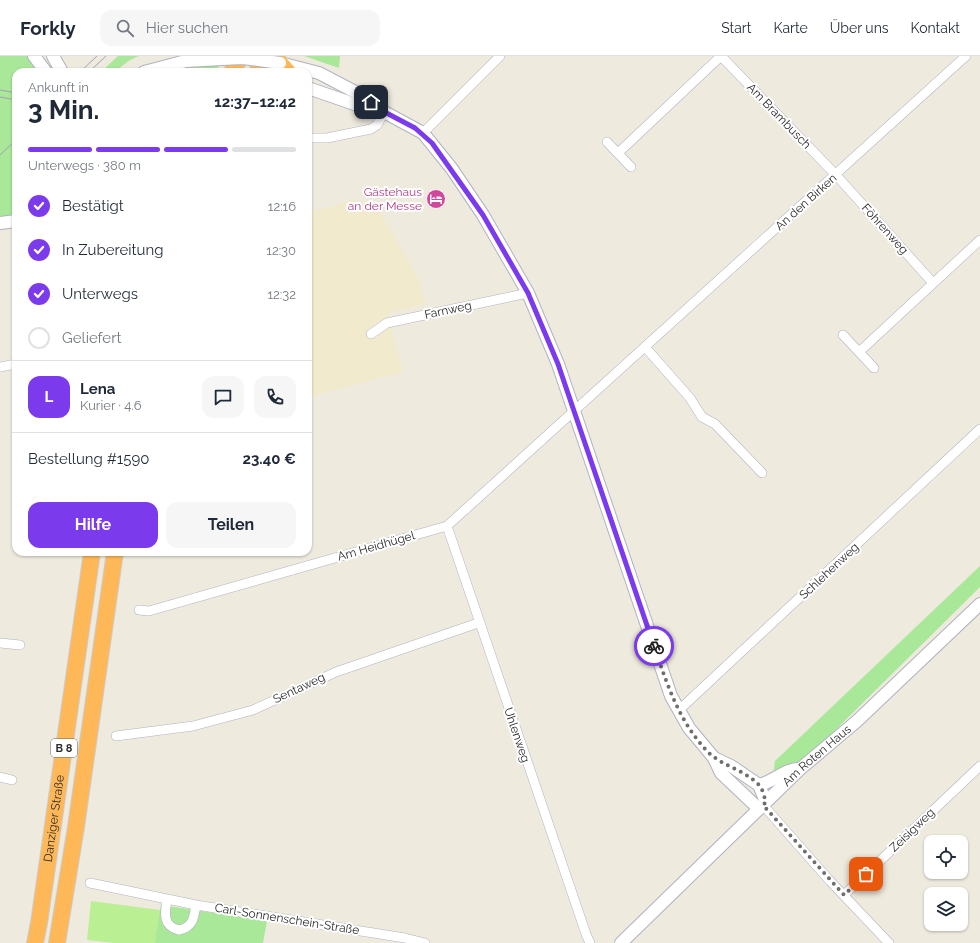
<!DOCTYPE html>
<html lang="de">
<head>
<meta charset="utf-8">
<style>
  body { margin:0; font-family:Raleway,sans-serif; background:#f6f6f7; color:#1f2937; height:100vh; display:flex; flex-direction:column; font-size:15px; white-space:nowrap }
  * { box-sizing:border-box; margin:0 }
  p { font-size:13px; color:#747a83 }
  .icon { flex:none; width:22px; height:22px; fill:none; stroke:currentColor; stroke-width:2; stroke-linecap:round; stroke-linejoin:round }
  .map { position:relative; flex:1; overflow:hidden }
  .side { position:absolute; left:12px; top:12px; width:300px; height:488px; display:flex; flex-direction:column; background:#fff; border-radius:12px; box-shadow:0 1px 3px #0004 }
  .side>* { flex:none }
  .buttons { position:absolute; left:924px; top:779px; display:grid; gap:8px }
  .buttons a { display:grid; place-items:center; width:44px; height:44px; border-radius:8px; background:#fff; box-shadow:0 1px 3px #0004; font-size:20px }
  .pin { position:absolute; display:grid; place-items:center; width:34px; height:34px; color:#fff; margin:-17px; border-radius:8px; box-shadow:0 2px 6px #0006 }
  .courier { position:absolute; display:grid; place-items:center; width:40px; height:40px; margin:-20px; border:3px solid #7c3aed; border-radius:50%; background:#fff; color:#222; box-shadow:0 1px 5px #0007 }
  .overview em { font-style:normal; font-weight:700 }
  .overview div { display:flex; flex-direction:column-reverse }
  .overview { display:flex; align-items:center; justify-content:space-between; height:68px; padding:0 16px }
  h1 { font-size:26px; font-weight:700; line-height:30px }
  .bar { display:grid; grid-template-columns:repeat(4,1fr); gap:6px 4px; align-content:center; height:48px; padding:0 16px }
  .bar i { height:5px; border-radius:3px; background:#e0e1e3 }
  .bar .current { background:#7c3aed }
  .bar p { grid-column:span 4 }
  .line { display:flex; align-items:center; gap:10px; padding:0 16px; border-top:1px solid #e0e1e3 }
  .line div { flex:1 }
  .round { display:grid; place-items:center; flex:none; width:42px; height:42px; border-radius:12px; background:#f6f6f7 }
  ol { padding:0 16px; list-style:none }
  li { display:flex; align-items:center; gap:12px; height:44px }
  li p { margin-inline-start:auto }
  li .icon { padding:4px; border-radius:50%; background:#7c3aed; color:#fff; stroke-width:4 }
  li:last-child { color:#747a83 }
  li i { width:22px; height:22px; border:2px solid #e0e1e3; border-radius:50% }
  .button { display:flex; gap:8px; margin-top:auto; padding:8px 16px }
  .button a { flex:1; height:46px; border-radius:12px; background:#7c3aed; color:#fff; font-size:16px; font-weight:700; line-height:46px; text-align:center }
  .button a+a { background:#f6f6f7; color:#1f2937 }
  header { display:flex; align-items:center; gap:24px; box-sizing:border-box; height:56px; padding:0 20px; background:#fff; border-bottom:1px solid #e0e1e3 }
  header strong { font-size:19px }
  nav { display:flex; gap:22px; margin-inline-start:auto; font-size:14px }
  .search { width:280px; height:36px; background:#f6f6f7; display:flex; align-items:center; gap:10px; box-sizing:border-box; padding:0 14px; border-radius:12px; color:#747a83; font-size:15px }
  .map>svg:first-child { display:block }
  .education { fill:#f1eacd }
  .green { fill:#a8e898 }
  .pitch { fill:#bbef93 }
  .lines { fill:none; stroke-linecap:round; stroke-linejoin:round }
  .street-casing { stroke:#b2b2c0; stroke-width:10 }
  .secondary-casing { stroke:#b2b2c0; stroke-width:14 }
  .highway-casing { stroke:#ccc; stroke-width:18 }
  .street { stroke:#fff; stroke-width:9 }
  .secondary { stroke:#fff; stroke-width:12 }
  .highway { stroke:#ffb858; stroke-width:16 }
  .tram { stroke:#a0a0b7; stroke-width:1 }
  .secondary-bridge-casing { stroke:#b2b2c0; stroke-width:14; stroke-linecap:butt }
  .secondary-bridge { stroke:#fff; stroke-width:12 }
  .done { stroke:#706e6a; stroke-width:4; stroke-dasharray:0 7.2 }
  .route { stroke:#7c3aed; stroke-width:5 }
  .labels { text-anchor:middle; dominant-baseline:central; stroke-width:4; stroke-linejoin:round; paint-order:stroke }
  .shield { fill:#fff; stroke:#6b6b6b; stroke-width:1 }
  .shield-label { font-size:11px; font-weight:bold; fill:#2c2c2c }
  .street-label { font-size:12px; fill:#2c2c2c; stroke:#fff }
  .hotel-label { font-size:12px; fill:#b23c85; stroke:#fff; text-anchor:end }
</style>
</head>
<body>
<header>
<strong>Forkly</strong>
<div class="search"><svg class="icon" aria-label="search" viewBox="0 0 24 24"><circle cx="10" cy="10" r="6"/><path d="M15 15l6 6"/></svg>Hier suchen</div>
<nav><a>Start</a><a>Karte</a><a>Über uns</a><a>Kontakt</a></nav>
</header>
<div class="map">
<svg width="980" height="887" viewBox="0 0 980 887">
  <rect width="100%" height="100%" fill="#eeeade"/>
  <path class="education" d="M355 143 357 148 372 143 412 210 420 227 425 248 388 257 403 316 308 341V157Z"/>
  <path class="green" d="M0 0H32L43 16H16V161L0 162Z
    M118 0H139L130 4 114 16H101Z
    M304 0H340L339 12Z
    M217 7 219 9 216 16H157Z
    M980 510V531L803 706 773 721 775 705Z
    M161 849 267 865 263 887H152Z"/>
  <path class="pitch" d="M91 845 160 854 155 887H114L87 884Z"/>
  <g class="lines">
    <defs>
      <path id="street" d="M721 0 836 119 933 227
        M423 77 500 0
        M314 82H327L371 73 377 69 384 56
        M607 86 631 111
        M618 97 721 0
        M371 278 387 267 528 237
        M843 279 874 312
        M645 291 690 342 702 361 715 368 762 417
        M859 296 980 184
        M0 311 16 308
        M447 470 586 878 590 887
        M139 554 149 555 447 470 966 0
        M0 587 20 589
        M678 655 980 373
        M116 680 193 670 253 654 336 616 478 567
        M0 721 12 724
        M763 749 830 825 889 887
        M90 827 196 849 405 882 425 887
        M844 839 980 710
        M167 843C165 857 162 870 179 874 193 871 194 862 196 849"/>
      <g id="secondary">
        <path d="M34 0 46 16"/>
        <path d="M53 0 62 16"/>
        <path d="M280 7 319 17 361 39 375 51 423 77 452 113 483 159 528 237 558 308 671 640 689 672 714 702 721 717 759 753"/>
        <path d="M144 16 186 5 222 3"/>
        <path d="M308 32 363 51H375"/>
        <path d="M0 167 16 165"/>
        <path d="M714 702 731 710 759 729 766 746"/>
        <path d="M759 729C773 726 783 714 797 713"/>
        <path id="s1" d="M621 887 800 713 857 665 980 548"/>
      </g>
      <g id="highway">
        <path d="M280 7 288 16"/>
        <path d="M232 16 241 0"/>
        <path d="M257 16 266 0"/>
        <path id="s2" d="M35 887 39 867 92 496"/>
        <path d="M57 887 76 771 115 496"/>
      </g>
    </defs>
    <use href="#street" class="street-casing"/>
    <use href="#secondary" class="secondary-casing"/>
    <use href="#highway" class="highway-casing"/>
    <use href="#street" class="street"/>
    <use href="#secondary" class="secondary"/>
    <use href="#highway" class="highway"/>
    <path class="tram" d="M80 16 97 0
      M89 16 106 0
      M0 34 16 37
      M0 41 16 44
      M0 99 16 84"/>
    <defs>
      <path id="secondary-bridge" d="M222 3 243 2 280 7"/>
    </defs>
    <use href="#secondary-bridge" class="secondary-bridge-casing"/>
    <use href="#secondary-bridge" class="secondary-bridge"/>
  </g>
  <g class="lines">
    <path class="done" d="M654 590C667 628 679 666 708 696 722 710 745 714 759 729 763 733 764 741 766 746L763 749 844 839 866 818"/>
    <path class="route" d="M371 46 375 51 415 72 432 87 483 159 528 237 558 308 654 590"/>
  </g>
  <defs>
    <symbol id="hotel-disc" viewBox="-11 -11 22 22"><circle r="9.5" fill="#d1479c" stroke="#fff"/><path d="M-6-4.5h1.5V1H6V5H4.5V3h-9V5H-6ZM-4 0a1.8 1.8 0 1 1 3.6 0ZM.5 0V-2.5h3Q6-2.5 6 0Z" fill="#fff"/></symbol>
  </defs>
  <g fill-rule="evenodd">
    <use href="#hotel-disc" x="425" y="132" width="22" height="22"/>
  </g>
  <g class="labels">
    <rect class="shield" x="51" y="683" width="26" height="18" rx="3"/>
    <g class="shield-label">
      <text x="64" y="692">B 8</text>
    </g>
    <g class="street-label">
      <text transform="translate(779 60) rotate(46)">Am Brambusch</text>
      <text transform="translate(806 146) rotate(-42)">An den Birken</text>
      <text transform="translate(885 173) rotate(48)">Föhrenweg</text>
      <text transform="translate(448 254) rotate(-12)">Farnweg</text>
      <text transform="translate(376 490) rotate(-16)">Am Heidhügel</text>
      <text transform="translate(829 515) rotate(-43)">Schlehenweg</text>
      <text transform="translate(299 632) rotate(-25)">Sentaweg</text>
      <text transform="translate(517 679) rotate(71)">Uhlenweg</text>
      <text stroke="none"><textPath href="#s1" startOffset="271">Am Roten Haus</textPath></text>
      <text stroke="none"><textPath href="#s2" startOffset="126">Danziger Straße</textPath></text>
      <text transform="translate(912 774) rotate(-44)">Zeisigweg</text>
      <text transform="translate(287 863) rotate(9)">Carl-Sonnenschein-Straße</text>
    </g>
    <g class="hotel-label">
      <text x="422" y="136">Gästehaus<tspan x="422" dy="14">an der Messe</tspan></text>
    </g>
  </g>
</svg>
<div class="buttons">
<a><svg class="icon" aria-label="locate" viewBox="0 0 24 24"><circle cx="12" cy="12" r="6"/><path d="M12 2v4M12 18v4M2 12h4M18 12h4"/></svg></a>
<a><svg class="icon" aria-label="layers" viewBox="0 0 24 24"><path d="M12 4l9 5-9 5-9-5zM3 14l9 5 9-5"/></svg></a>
</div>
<div class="pin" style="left:866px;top:818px;background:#ea580c"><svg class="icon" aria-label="bag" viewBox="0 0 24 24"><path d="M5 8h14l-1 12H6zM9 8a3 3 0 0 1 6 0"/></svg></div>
<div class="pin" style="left:371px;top:46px;background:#1f2937"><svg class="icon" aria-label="home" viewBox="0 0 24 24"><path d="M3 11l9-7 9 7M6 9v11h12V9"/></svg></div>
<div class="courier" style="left:654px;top:590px"><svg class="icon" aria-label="bike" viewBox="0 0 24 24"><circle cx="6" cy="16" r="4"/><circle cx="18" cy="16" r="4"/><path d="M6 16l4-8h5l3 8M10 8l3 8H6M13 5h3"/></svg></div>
<section class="side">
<div class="overview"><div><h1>3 Min.</h1><p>Ankunft in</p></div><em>12:37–12:42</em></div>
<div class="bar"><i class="current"></i><i class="current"></i><i class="current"></i><i></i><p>Unterwegs · 380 m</p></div>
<ol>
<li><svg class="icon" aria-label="check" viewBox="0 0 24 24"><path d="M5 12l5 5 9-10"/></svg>Bestätigt<p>12:16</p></li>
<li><svg class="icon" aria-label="check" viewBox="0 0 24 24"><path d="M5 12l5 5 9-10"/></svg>In Zubereitung<p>12:30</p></li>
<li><svg class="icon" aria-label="check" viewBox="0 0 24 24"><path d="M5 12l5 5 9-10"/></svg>Unterwegs<p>12:32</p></li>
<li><i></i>Geliefert</li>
</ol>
<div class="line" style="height:72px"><b class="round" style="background:#7c3aed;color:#fff">L</b><div><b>Lena</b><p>Kurier · 4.6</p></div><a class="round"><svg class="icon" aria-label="chat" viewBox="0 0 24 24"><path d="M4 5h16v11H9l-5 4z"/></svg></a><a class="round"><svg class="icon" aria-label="phone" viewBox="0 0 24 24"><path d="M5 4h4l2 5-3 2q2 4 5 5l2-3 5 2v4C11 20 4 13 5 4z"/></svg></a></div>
<div class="line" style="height:52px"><div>Bestellung #1590</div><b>23.40 €</b></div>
<div class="button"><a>Hilfe</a><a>Teilen</a></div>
</section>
</div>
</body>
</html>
